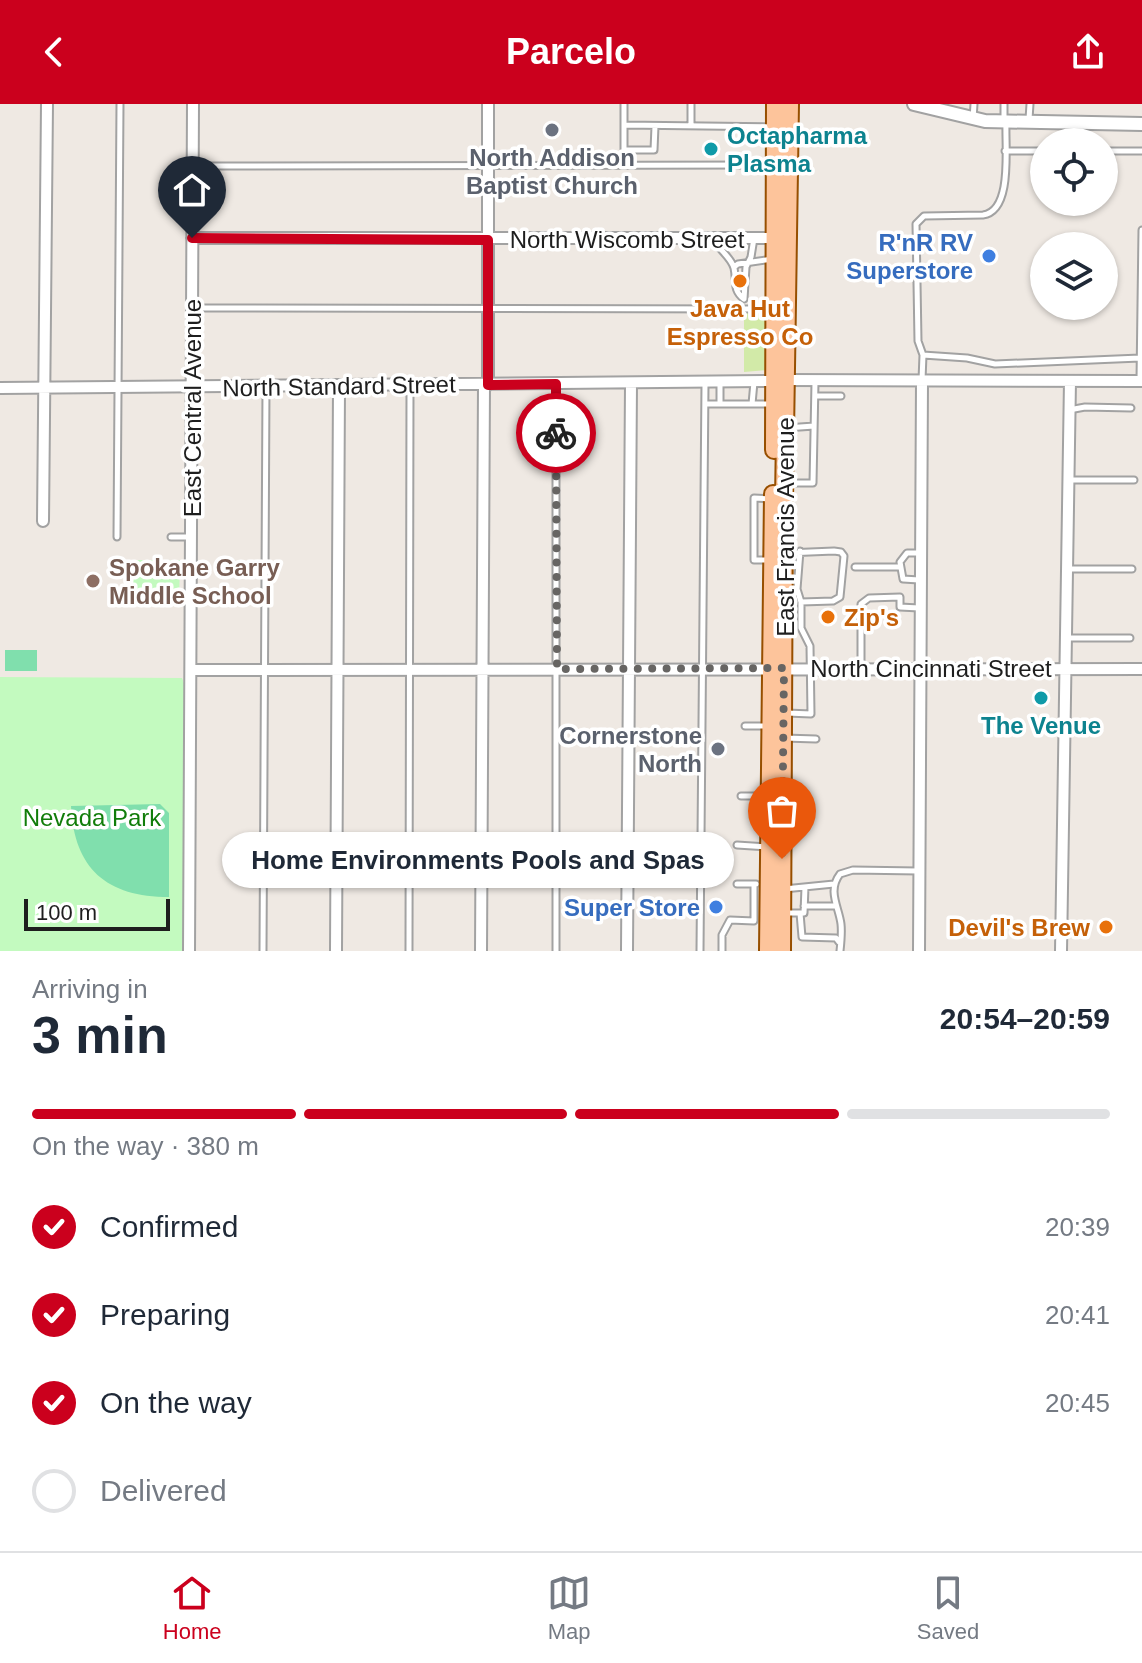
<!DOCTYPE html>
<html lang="en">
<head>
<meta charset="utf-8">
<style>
  body { margin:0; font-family:Helvetica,sans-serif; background:#f2f2f3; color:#1f2937; height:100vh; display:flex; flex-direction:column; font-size:30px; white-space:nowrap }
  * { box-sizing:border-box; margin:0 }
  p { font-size:26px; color:#747a83 }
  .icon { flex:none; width:44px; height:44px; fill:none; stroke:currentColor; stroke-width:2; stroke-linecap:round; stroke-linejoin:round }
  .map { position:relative; height:847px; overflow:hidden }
  .sheet { display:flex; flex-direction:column; background:#fff; flex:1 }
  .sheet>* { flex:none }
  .buttons { position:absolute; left:1030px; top:24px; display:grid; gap:16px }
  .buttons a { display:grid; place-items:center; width:88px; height:88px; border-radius:50%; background:#fff; box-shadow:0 2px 6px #0004; font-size:40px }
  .scale { position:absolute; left:24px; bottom:20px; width:146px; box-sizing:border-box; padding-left:8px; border:4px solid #1e1e1e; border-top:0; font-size:22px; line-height:28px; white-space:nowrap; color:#1e1e1e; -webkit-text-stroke:6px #fff; paint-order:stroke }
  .pin { position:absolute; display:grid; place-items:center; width:68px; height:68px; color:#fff; margin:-82px -34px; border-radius:50% 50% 50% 0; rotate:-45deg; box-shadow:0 0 8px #0007 }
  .pin .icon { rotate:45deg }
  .courier { position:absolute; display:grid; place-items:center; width:80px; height:80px; margin:-40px; border:6px solid #cb001d; border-radius:50%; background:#fff; color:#222; box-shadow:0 2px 10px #0007 }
  .bubble { position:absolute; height:56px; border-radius:28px; background:#fff; box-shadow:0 2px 6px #0004; font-size:26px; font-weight:700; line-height:56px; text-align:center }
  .head em { font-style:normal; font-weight:700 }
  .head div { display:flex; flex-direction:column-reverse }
  .head { display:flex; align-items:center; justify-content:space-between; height:136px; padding:0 32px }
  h1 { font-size:52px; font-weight:700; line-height:60px }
  .bar { display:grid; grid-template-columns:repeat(4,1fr); gap:12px 8px; align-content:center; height:96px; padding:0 32px }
  .bar i { height:10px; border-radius:6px; background:#e0e1e3 }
  .bar .current { background:#cb001d }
  .bar p { grid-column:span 4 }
  ol { padding:0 32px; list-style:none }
  li { display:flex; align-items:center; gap:24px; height:88px }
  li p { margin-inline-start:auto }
  li .icon { padding:8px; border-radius:50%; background:#cb001d; color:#fff; stroke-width:4 }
  li:last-child { color:#747a83 }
  li i { width:44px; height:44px; border:4px solid #e0e1e3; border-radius:50% }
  header { display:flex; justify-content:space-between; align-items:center; height:104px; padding:0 32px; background:#cb001d; color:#fff; font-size:36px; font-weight:700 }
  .menu { display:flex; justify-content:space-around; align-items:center; height:112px; border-top:2px solid #e0e1e3; background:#fff; font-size:22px; color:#747a83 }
  .menu a { display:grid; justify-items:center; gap:4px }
  .menu .current { color:#cb001d }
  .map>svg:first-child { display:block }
  .grass { fill:#d2eaa8 }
  .park { fill:#c3fabf }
  .pitch { fill:#80dfad }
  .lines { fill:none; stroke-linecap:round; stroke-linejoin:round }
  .service-casing { stroke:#a2a2a2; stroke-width:9 }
  .minor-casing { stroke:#a2a2a2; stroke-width:14 }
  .tertiary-casing { stroke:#a2a2a2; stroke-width:16 }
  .primary-casing { stroke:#974f00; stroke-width:20 }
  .service { stroke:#fff; stroke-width:5 }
  .minor { stroke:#fff; stroke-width:10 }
  .tertiary { stroke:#fff; stroke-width:12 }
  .primary { stroke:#fdc49b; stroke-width:16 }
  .done { stroke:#676563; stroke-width:8; stroke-dasharray:0 14.4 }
  .route { stroke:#cb001d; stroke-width:10 }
  .worship-dot { fill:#6b7280; stroke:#fff; stroke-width:3 }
  .culture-dot { fill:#0f9aa8; stroke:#fff; stroke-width:3 }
  .shop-dot { fill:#3f7fe0; stroke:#fff; stroke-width:3 }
  .food-dot { fill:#e8710a; stroke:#fff; stroke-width:3 }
  .education-dot { fill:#8d6e63; stroke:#fff; stroke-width:3 }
  .labels { text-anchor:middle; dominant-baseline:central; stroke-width:7; stroke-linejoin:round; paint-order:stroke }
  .culture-label { font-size:24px; font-weight:bold; fill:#0d838f; stroke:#fff; text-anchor:start }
  .worship-label { font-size:24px; font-weight:bold; fill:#5b616d; stroke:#fff }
  .street-label { font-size:24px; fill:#1e1e1e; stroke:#fff }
  .shop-label { font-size:24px; font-weight:bold; fill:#366cbe; stroke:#fff; text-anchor:end }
  .food-label { font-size:24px; font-weight:bold; fill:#c56008; stroke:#fff }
  .education-label { font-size:24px; font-weight:bold; fill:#785e54; stroke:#fff; text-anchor:start }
  .park-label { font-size:24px; fill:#117d0a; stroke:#fff }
</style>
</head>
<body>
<header><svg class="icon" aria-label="back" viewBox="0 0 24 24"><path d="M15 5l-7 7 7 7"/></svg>Parcelo<svg class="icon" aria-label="share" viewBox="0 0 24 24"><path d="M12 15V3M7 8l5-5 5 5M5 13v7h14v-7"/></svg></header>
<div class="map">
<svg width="1142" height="847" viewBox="0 0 1142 847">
  <rect width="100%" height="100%" fill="#efe9e3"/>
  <path class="grass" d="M744 209H768V266L744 268Z"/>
  <path class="park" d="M131 456H180L179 500 130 499Z
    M0 573 182 574 185 582 183 847H0Z"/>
  <path class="pitch" d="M5 546H37V567H5Z
    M160 700 169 709V793C107 793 74 765 71 702Z"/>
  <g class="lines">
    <defs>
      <path id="service" d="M624 0V21
        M691 0V22
        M1004 0V18
        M973 15 974 0
        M1029 15 1030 0
        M655 22 654 46H624V21L774 23
        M1005 47H1044
        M1104 47H1142
        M192 62 773 61
        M714 136C719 146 731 153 734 164 737 177 732 186 744 195L746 163 751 153 754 134
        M734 163 738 160 773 155
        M193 204 771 205
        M923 251 967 254 995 260 1140 254
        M922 276 923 251 918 237 916 120 924 112 983 111C1013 107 1005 43 1006 20
        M1140 276 1142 126
        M720 278V300
        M815 292H841
        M705 300H769
        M752 300 754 278
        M1069 306 1085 303 1131 304
        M786 324 814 322
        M1069 376H1134
        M789 379H813L815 278
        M117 433 120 0
        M171 433H190
        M786 449 834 447 841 448 844 452 840 493 833 497 801 498
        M767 456H754V394L771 395
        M855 463H900
        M1067 465H1132
        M919 476 903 475 900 458 907 449H920
        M1066 534H1130
        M861 563V500L869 494 900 493V503L919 504
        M787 609 811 610 810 542 801 524V498L797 485 800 447
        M745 622H768
        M784 634 816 635
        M741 692H768
        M737 741 768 743
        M737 780H756
        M784 785 834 780
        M804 802H834
        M787 809H804L805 783
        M800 809 802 833 836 834 839 838
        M263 847 266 283
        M409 847 410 281
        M556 847V280
        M700 847 705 280
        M722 847V831L730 816 754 817V780
        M840 847C841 838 842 829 841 820 839 803 827 787 840 770L853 766 918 767"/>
      <path id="minor" d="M488 0V281
        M192 134H774
        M786 276 1142 277
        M0 284 774 277
        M43 417 47 0
        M192 566 1142 565
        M189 847 193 0
        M336 847 339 283
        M481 847 484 281
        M627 847 631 280
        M919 847 922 278
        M1061 847 1070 277"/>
      <path id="tertiary" d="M914 0 985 17 1142 20"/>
      <path id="primary" d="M774 346 775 0
        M768 847 773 390
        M782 847 784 396 790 0"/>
    </defs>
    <use href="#service" class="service-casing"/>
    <use href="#minor" class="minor-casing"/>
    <use href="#tertiary" class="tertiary-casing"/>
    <use href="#primary" class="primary-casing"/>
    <use href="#service" class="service"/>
    <use href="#minor" class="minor"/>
    <use href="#tertiary" class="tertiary"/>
    <use href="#primary" class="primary"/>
  </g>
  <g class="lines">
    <path class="done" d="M556 329 557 565 784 564 782 755"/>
    <path class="route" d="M192 134 488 136V281L556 280V329"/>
  </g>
  <g class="worship-dot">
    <circle cx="552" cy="26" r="8"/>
    <circle cx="718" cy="645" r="8"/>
  </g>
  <g class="culture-dot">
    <circle cx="711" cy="45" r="8"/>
    <circle cx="1041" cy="594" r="8"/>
  </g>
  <g class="shop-dot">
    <circle cx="989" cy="152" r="8"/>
    <circle cx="716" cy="803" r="8"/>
  </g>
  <g class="food-dot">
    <circle cx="740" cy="177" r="8"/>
    <circle cx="828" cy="513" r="8"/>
    <circle cx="1106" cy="823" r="8"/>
  </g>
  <circle class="education-dot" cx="93" cy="477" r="8"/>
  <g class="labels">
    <g class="culture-label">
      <text x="727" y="31">Octapharma<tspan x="727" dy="28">Plasma</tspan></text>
      <text x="1041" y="621" text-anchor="middle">The Venue</text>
    </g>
    <g class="worship-label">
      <text x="552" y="53">North Addison<tspan x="552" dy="28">Baptist Church</tspan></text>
      <text x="702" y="631" text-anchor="end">Cornerstone<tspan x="702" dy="28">North</tspan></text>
    </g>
    <g class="street-label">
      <text x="627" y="135">North Wiscomb Street</text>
      <text transform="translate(339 282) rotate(-1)">North Standard Street</text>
      <text transform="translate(192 304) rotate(-90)">East Central Avenue</text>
      <text transform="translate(785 423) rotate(-90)">East Francis Avenue</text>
      <text x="931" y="564">North Cincinnati Street</text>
    </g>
    <g class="shop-label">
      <text x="973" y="138">R'nR RV<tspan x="973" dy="28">Superstore</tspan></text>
      <text x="700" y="803">Super Store</text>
    </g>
    <g class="food-label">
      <text x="740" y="204">Java Hut<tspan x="740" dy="28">Espresso Co</tspan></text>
      <text x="844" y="513" text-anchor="start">Zip's</text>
      <text x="1090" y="823" text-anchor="end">Devil's Brew</text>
    </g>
    <g class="education-label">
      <text x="109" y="463">Spokane Garry<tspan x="109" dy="28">Middle School</tspan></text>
    </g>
    <g class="park-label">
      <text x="92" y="713">Nevada Park</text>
    </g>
  </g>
</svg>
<div class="buttons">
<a><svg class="icon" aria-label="locate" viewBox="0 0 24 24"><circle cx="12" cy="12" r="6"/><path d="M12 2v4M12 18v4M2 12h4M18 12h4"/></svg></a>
<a><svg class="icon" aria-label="layers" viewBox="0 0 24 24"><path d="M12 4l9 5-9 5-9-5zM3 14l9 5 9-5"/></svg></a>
</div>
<div class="scale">100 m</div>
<div class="pin" style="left:782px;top:755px;background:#ea580c"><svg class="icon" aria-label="bag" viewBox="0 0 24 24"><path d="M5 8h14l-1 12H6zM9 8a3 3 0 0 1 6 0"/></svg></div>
<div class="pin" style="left:192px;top:134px;background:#1f2937"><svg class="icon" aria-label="home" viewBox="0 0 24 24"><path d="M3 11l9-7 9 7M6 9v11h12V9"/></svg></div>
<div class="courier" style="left:556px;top:329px"><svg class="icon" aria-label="bike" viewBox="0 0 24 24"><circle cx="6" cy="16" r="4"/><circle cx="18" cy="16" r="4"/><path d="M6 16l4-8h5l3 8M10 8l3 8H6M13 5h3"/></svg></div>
<div class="bubble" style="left:222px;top:728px;width:512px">Home Environments Pools and Spas</div>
</div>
<section class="sheet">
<div class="head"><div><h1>3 min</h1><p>Arriving in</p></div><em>20:54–20:59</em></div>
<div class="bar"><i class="current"></i><i class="current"></i><i class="current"></i><i></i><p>On the way · 380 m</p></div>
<ol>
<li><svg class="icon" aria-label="check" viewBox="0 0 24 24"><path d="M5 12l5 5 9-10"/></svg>Confirmed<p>20:39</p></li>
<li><svg class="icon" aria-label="check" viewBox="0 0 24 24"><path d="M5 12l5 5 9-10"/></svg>Preparing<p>20:41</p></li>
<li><svg class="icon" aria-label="check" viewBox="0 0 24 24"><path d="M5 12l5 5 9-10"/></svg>On the way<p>20:45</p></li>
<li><i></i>Delivered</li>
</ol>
</section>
<nav class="menu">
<a class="current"><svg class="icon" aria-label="home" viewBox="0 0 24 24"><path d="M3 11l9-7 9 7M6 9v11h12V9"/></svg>Home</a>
<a><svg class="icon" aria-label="map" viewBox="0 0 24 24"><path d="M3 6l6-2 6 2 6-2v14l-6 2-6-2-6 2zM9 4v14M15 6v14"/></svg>Map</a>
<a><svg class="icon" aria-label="saved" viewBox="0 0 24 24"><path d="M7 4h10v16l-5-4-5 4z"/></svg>Saved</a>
</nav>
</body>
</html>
